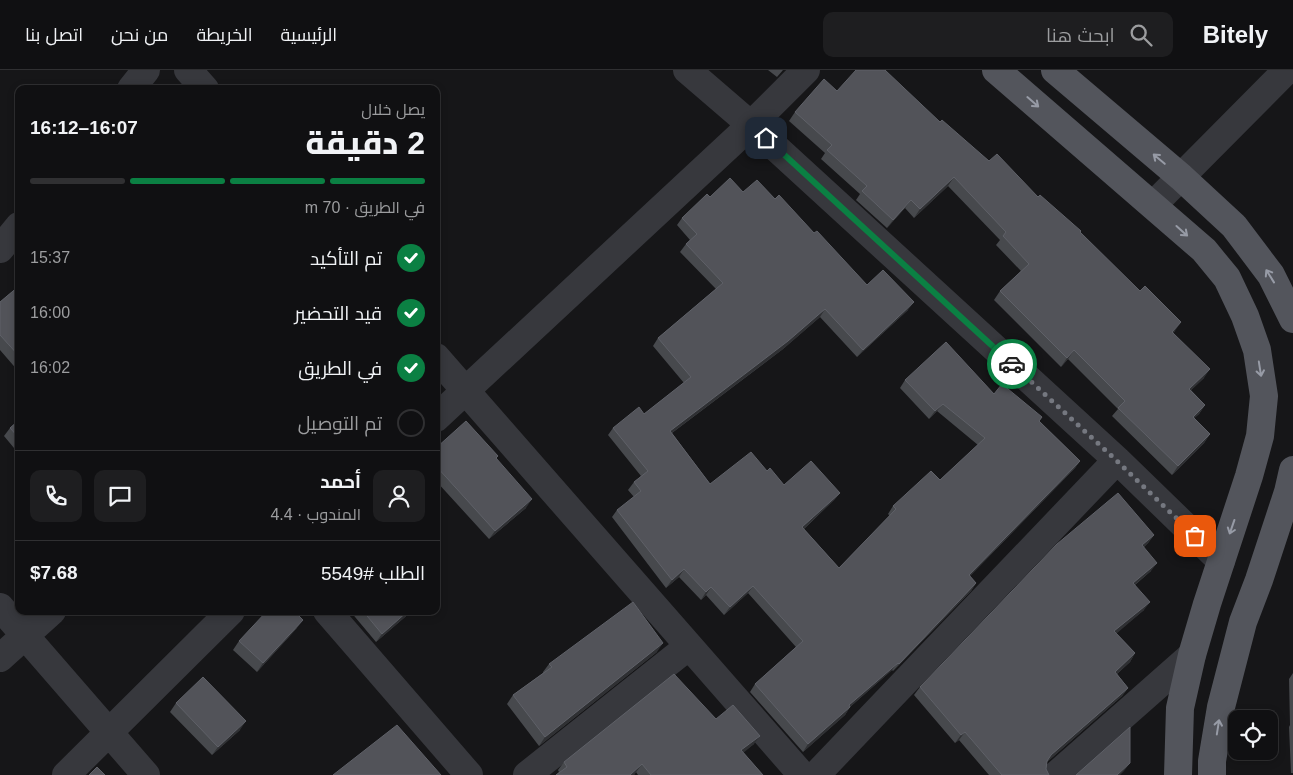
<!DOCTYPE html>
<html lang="ar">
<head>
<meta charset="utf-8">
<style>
  body { margin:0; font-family:Arial,Cairo,sans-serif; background:#1e1e20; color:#f1f3f6; direction:rtl; height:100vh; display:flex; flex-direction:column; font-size:19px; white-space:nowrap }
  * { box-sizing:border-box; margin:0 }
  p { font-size:16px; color:#9c9d9f }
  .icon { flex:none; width:28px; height:28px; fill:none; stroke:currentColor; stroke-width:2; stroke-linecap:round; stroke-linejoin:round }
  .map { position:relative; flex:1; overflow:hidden; direction:ltr }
  .details { position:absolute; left:15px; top:15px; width:425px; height:530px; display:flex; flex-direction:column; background:#101012; border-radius:10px; box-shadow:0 2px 8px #0003,0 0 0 1px #303032; direction:rtl }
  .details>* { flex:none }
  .controls { position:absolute; left:1228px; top:640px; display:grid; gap:10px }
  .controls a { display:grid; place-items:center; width:50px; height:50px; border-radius:10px; background:#101012; box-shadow:0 2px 8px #0003,0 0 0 1px #303032; font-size:25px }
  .pin { position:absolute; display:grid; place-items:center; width:42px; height:42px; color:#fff; margin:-21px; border-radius:10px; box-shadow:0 2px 8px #0006 }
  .courier { position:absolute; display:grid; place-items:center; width:50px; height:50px; margin:-25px; border:4px solid #0b8043; border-radius:50%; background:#fff; color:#222; box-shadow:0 1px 6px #0007 }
  .headline em { font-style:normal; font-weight:800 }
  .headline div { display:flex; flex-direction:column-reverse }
  .headline { display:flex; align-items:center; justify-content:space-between; height:85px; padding:0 15px }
  h1 { font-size:32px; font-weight:800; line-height:38px }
  .bar { display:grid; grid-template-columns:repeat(4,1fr); gap:8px 5px; align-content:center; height:60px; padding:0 15px }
  .bar i { height:6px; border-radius:4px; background:#303032 }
  .bar .active { background:#0b8043 }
  .bar p { grid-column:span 4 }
  .line { display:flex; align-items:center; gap:12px; padding:0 15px; border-top:1px solid #303032 }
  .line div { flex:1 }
  .round { display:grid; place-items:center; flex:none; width:52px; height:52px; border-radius:10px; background:#1e1e20 }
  ol { padding:0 15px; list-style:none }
  li { display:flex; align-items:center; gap:15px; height:55px }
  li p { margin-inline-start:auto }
  li .icon { padding:5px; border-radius:50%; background:#0b8043; color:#fff; stroke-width:4 }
  li:last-child { color:#9c9d9f }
  li i { width:28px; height:28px; border:2px solid #303032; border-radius:50% }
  header { display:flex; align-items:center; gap:30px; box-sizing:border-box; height:70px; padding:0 25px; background:#101012; border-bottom:1px solid #303032 }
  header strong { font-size:24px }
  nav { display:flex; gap:28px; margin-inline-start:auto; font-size:18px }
  .search { width:350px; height:45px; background:#1e1e20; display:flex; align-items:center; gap:12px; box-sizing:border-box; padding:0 18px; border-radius:10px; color:#9c9d9f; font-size:19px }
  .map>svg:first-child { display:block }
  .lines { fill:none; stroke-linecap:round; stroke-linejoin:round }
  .minor { stroke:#37383d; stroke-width:28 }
  .primary { stroke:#53555c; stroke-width:28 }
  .wall { fill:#47494d }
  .shaded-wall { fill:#2f3033 }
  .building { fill:#525359; stroke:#5f6168 }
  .oneway { stroke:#979ba6 }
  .done { stroke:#757880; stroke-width:5; stroke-dasharray:0 9 }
  .route { stroke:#0b8043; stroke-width:6 }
</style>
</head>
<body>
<header>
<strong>Bitely</strong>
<div class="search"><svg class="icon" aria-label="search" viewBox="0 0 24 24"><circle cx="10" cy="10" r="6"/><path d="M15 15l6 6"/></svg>ابحث هنا</div>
<nav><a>الرئيسية</a><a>الخريطة</a><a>من نحن</a><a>اتصل بنا</a></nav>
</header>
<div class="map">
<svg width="1293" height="705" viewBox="0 0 1293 705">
  <rect width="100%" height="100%" fill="#161618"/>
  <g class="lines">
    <path class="minor" d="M188 0 205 19
      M687 0 751 55 1117 390 1221 491
      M131 19 146 0
      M1153 135 1287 0
      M0 179 19 156
      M436 287 802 705
      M436 348 751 55 806 0
      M0 537 146 705
      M327 541 469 705
      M0 588 52 541
      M66 705 231 541
      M527 705 689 576
      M816 705 1117 390
      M1056 705 1192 585"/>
    <path class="primary" d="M996 0 1204 180 1227 208 1245 246 1257 280 1264 326 1260 366 1249 406 1207 534 1192 585 1180 638 1178 705
      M1055 0 1181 107 1234 156 1271 205 1293 249
      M1212 705V691L1221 637 1243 552 1259 510 1288 422 1293 400"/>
  </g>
  <path class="wall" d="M768 0H783L777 7Z
    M837 21 940 52 989 91 1038 127 1080 162 1175 261 1173 263 1204 308 1191 320 1205 335 1199 344 1194 348 1210 364 1204 373 1172 405 1112 346 1118 339 1068 289 1061 297 994 230 1000 221 1021 201 996 175 1000 170 948 116 914 148 905 138 887 158 856 130 860 124 821 89 825 83 789 51 795 42Z
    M743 122 775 129 814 163 867 215 908 240 857 287 820 247 783 279 672 363 710 414 767 401 784 415 840 423 834 430 804 459 839 498 890 446 888 444 893 436 940 410 978 375 937 341 929 349 900 318 905 310 994 324 1042 347 1039 351 1080 391 1075 398 970 506 976 513 971 521 893 601 892 600 850 637 845 645 803 682 750 622 755 614 796 577 748 523 724 545 706 525 701 530 679 507 666 518 612 447 617 440 634 427 628 420 634 412 641 406 608 365 613 358 644 344 684 313 653 276 658 268 716 219 680 182 686 174 690 170 677 155 682 148 710 127Z
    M19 216V302L0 280V232Z
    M19 350V384L4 366 10 358Z
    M436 378 498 386 496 388 526 438 489 469 436 411Z
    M1154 465 1148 473 1144 477 1151 501 1135 515 1144 540 1116 563 1135 583 1130 592 1117 604 1128 618 1122 626 1047 692 1046 699 1049 705H989L959 670 955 673 914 625 920 617Z
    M350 541H412L376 572Z
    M297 558 257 602 233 580 239 571Z
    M657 582 539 676 507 634 513 625 543 603V602L549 594Z
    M1293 603V703H1291L1289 657 1290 655 1289 609Z
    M176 633 240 660 212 685 170 642Z
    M754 674 743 682 763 705H638L636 702 634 705H556L559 702 558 700 564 692Z"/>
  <path class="shaded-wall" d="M954 107 948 116 914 148 920 139Z
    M911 130 905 138 887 158 893 150Z
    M914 232 908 240 857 287 863 280Z
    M825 239 820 247 783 279 665 368 670 361Z
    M1181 252 1175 261 1166 271 1172 262Z
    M1074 280 1068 289 1061 297 1067 288Z
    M1210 299 1204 308 1183 328 1189 319Z
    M943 334 937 341 929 349 935 341Z
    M1205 335 1199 344 1187 355 1193 347Z
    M1210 364 1204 373 1172 405 1178 396Z
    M1080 391 1075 398 963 513 969 505Z
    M840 423 834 430 797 465 802 457Z
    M532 429 526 438 489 469 495 461Z
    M1154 465 1148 473 1136 484 1142 475Z
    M1157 493 1151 501 1127 521 1133 513Z
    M684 499 679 507 666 518 672 510Z
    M976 513 971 521 893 601 899 594Z
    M753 516 748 523 724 545 730 537Z
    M711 517 706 525 701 530 706 522Z
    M1150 532 1144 540 1109 570 1114 561Z
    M408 541H412L376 572 382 564Z
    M303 550 297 558 257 602 263 593Z
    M663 573 657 582 539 676 545 667Z
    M1135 583 1130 592 1109 611 1115 602Z
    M898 593 892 600 850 637 845 645 803 682 808 674 849 635Z
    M1128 618 1122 626 1046 693 1051 685Z
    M246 651 240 660 212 685 218 677Z
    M965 662 959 670 955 673 961 665Z
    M760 666 754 674 736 689 741 680Z
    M1130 693 1124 701 1120 705H1117Z
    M642 694 634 705H630Z"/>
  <path class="building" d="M856 0H885L940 52 942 50 989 91 997 84 1038 127 1040 125 1081 161 1080 162 1140 221 1145 216 1181 252 1172 262 1210 299 1189 319 1205 335 1193 347 1210 364 1178 396 1118 338 1125 331 1074 280 1067 288 1000 221 1029 194 1003 166 1006 162 954 107 920 139 911 130 893 150 862 121 867 116 827 80 832 75 795 42 824 9 837 21Z
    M730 108 743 122 757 110 775 129 779 125 814 163 817 161 867 215 883 200 914 232 863 280 825 239 788 271 670 361 710 414 751 382 767 401 770 398 784 415 811 391 840 423 802 457 839 498 896 439 893 436 931 401 940 410 985 368 943 334 935 341 905 310 946 272 994 324 1002 314 1042 347 1039 351 1080 391 969 505 976 513 899 594 898 593 849 635 850 637 808 674 755 614 803 571 753 516 730 537 711 517 706 522 684 499 672 510 617 440 641 421 634 412 648 401 613 358 639 337 644 344 691 307 658 268 723 213 686 174 697 164 682 148 707 124 710 127Z
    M19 216V286L0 265V232Z
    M19 350V368L10 358Z
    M466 351 498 386 496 388 532 429 495 461 436 396V378Z
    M1118 423 1154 465 1142 475 1157 493 1133 513 1150 532 1114 561 1135 583 1115 602 1128 618 1051 685 1047 691 1046 699 1049 705H1002L965 662 961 665 920 617 1057 474Z
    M633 532 663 573 545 667 513 625 552 597 549 594Z
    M267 541H294L303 550 263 593 239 571Z
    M363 541H408L382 564Z
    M674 604 716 649 733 635 760 666 741 680 763 705H651L642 694 630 705H556L567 697 564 692Z
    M203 607 246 651 218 677 176 633Z
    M397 655 441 705H333Z
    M1130 657V693L1117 705H1076Z
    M97 697 105 705H89Z"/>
  <defs><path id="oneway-shaft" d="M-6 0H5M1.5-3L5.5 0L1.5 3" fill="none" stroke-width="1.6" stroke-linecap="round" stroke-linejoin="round" transform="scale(1.25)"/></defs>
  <g class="oneway">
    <use href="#oneway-shaft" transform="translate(1033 32) rotate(41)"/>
    <use href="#oneway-shaft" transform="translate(1159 89) rotate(-140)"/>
    <use href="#oneway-shaft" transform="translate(1182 161) rotate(42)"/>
    <use href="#oneway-shaft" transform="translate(1270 206) rotate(-122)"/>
    <use href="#oneway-shaft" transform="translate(1260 299) rotate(81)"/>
    <use href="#oneway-shaft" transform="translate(1232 457) rotate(109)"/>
    <use href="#oneway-shaft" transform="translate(1218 657) rotate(-81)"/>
  </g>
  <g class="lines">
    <path class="done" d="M1012 294 1116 390 1195 466"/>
    <path class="route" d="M766 68 1012 294"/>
  </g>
</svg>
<div class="controls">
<a><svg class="icon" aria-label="locate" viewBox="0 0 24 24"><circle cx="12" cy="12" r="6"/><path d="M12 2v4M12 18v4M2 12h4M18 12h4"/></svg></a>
</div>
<div class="pin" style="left:1195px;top:466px;background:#ea580c"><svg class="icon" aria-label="bag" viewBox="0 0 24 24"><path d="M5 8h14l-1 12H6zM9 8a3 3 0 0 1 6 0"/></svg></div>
<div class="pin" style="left:766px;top:68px;background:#1f2937"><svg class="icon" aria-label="home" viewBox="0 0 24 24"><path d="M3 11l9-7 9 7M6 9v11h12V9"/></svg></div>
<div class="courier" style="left:1012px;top:294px"><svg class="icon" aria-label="car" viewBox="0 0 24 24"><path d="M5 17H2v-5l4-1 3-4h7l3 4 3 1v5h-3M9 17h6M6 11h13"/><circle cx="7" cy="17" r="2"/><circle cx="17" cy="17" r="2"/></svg></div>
<section class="details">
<div class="headline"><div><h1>2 دقيقة</h1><p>يصل خلال</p></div><em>16:07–16:12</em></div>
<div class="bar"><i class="active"></i><i class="active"></i><i class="active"></i><i></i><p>في الطريق · 70 m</p></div>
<ol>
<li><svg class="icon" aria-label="check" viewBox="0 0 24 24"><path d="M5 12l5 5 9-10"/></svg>تم التأكيد<p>15:37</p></li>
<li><svg class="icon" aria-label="check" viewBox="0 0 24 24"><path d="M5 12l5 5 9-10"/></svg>قيد التحضير<p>16:00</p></li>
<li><svg class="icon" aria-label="check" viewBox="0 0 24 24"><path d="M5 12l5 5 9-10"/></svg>في الطريق<p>16:02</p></li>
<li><i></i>تم التوصيل</li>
</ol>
<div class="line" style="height:90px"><a class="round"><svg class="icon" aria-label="person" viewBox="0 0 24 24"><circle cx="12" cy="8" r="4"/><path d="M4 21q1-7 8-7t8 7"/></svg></a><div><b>أحمد</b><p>المندوب · 4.4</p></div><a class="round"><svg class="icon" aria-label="chat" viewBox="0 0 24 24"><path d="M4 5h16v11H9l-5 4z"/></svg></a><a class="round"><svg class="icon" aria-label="phone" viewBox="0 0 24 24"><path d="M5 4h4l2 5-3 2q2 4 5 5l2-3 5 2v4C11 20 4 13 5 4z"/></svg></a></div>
<div class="line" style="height:65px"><div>الطلب #5549</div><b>$7.68</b></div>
</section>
</div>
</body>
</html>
